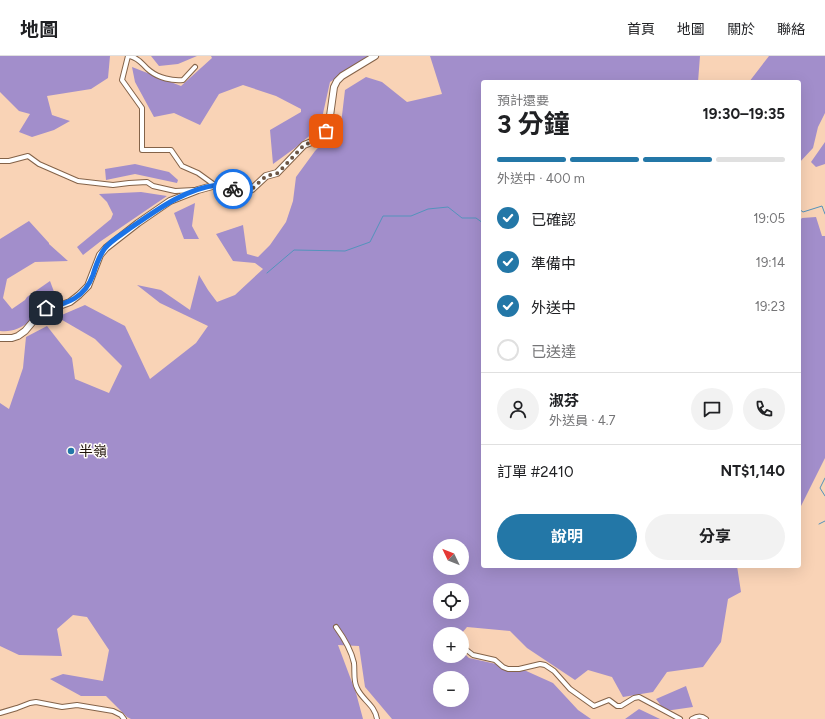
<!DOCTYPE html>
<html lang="zh-TW">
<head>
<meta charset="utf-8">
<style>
  body { margin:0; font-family:Figtree,"Noto Sans TC",sans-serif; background:#f2f2f2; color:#202124; height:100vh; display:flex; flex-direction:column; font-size:15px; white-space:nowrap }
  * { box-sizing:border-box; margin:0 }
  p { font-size:13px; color:#757577 }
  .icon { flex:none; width:22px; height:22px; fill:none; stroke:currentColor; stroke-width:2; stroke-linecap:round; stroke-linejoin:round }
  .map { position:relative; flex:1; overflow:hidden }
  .drawer { position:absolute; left:481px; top:24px; width:320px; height:488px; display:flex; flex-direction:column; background:#fff; border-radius:4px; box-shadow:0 4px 16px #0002 }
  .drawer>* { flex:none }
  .needle { width:26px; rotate:313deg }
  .buttons { position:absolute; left:433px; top:483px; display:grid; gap:8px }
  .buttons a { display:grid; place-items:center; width:36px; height:36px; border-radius:50%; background:#fff; box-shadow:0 4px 16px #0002; font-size:20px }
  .pin { position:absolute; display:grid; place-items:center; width:34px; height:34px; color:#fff; margin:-17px; border-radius:8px; box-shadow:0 2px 6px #0006 }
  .courier { position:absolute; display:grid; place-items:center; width:40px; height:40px; margin:-20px; border:3px solid #1a73e8; border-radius:50%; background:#fff; color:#222; box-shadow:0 1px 5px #0007 }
  .head em { font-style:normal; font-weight:700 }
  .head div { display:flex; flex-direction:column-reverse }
  .head { display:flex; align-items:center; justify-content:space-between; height:68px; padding:0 16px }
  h1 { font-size:26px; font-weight:700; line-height:30px }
  .bar { display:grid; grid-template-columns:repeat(4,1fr); gap:6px 4px; align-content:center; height:48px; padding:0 16px }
  .bar i { height:5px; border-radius:3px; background:#e0e0e0 }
  .bar .on { background:#2377a7 }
  .bar p { grid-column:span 4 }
  .line { display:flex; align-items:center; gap:10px; padding:0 16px; border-top:1px solid #e0e0e0 }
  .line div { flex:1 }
  .round { display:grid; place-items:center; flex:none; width:42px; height:42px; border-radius:21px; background:#f2f2f2 }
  ol { padding:0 16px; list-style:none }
  li { display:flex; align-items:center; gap:12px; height:44px }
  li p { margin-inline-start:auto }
  li .icon { padding:4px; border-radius:50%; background:#2377a7; color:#fff; stroke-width:4 }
  li:last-child { color:#757577 }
  li i { width:22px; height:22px; border:2px solid #e0e0e0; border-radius:50% }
  .button { display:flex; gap:8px; margin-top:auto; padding:8px 16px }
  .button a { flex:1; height:46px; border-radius:24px; background:#2377a7; color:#fff; font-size:16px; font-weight:700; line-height:46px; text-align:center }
  .button a+a { background:#f2f2f2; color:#202124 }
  header { display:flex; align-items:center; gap:24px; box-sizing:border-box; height:56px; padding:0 20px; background:#fff; border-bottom:1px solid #e0e0e0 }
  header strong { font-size:19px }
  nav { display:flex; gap:22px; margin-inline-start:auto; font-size:14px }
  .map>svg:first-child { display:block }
  .forest { fill:#a28ecb; fill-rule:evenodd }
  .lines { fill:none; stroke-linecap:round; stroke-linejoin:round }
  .stream { stroke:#5493bc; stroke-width:1 }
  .street-casing { stroke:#846349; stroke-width:6 }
  .secondary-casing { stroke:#846349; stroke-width:8 }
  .street { stroke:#fff; stroke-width:4 }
  .secondary { stroke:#fff; stroke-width:6 }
  .done { stroke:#6b5645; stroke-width:4; stroke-dasharray:0 7.2 }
  .route { stroke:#1a73e8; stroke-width:5 }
  .poi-dot { fill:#2377a7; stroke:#fffbf8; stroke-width:1.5 }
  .labels { text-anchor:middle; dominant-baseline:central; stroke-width:3; stroke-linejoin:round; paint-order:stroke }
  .poi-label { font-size:14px; fill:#1f1208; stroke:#fffbf8; text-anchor:start }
</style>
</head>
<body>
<header>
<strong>地圖</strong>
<nav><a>首頁</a><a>地圖</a><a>關於</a><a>聯絡</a></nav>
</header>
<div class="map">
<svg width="825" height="663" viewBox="0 0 825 663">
  <rect width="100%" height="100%" fill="#f9d3b6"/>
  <path class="forest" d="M0 0H110L108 22 91 33 47 40 52 59 70 65 54 74 32 81 19 76 30 58 19 55 0 36Z
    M151 0H197L178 8 159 10Z
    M211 0H370L330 26 320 71 295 92 273 108 270 74 301 56V53L276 40 243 29 219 38 200 69 174 57 154 61 135 26 132 11 181 30 212 2Z
    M430 0H700L698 26H483V510H737L741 536 728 543 721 586 703 611 667 616 653 636 623 641 612 621 588 614 575 624 527 592 510 575 467 571 461 578H440V600H462V595L469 602 524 614 553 627 578 654 591 663H392L365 631 359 590 338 589 356 637 363 663H131L127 661 106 640H81L50 623 63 618 103 625 109 594 87 561 73 559 57 573 62 600 19 599 0 590V347L9 353 23 312 26 281 47 270 72 302 75 323 109 337 122 310 95 283 57 261 85 249 125 270 150 323 196 287 208 270 160 247 137 229 161 234 190 254 199 219 208 234 217 246 235 239 263 213 255 207 233 205 216 178 243 169 247 198 258 201 270 189 286 166 293 145 296 121 315 95 341 68 345 34 366 21 382 26 407 46 442 38ZM440 490H462V512H440ZM440 534H462V556H440ZM440 622H462V644H440Z
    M769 0H825V57L818 71 813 92 799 107V26H749Z
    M825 86V108L816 111 811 106Z
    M135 108 169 116 178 124 177 127 135 118 106 124 105 113Z
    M141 136 167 140 101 185 83 199 77 191 111 163 113 158 107 146 99 138Z
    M195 147 192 170 199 183H184L174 157Z
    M816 161 822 180H825V402L799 454V165L802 162Z
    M29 165 49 187V188L68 205 35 206 7 223 3 242 12 253 25 244 27 241 50 225 56 241 53 247C37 259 21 278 0 275V183Z
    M686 630 693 651 665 655 656 643Z
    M639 653 660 663H625Z"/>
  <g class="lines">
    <path class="stream" d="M799 153 803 156 822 150 825 158
      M267 217 294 194 345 195 370 186 383 160H411L428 153 448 151 462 162H476L483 167
      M825 422 820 432 825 440
      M819 468 825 465"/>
    <defs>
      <path id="street" d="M128 0 122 24 142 52V94H171L182 110 198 117 216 130
        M130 0C141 3 142 9 150 15 159 22 172 25 183 24L195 11
        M0 105H9L28 100 39 108 78 125 113 129 129 127 147 126 153 130 175 135 194 134
        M336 571C344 582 351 593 354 607 355 615 353 625 357 632 362 644 375 649 377 663
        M464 592 473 599 495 604 503 611 508 613H519L540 608 545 609 554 615 570 633 594 650 609 644 617 650H621L634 642 639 641 680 663
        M0 657 17 652 30 647 36 646 62 651 77 649 113 655 121 659 124 663
        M692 663C697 660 701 659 706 663"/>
      <path id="secondary" d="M0 282H12L18 280 25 275 41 256 46 252 62 249 70 246 79 239 88 230 100 199 106 192 138 167 170 145 198 134 216 129 225 130 239 135H247L252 133 266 120 277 117 304 89 319 83 326 75 329 67 334 31 337 25 342 20 375 0"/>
    </defs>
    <use href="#street" class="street-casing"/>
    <use href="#secondary" class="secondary-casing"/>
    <use href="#street" class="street"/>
    <use href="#secondary" class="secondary"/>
  </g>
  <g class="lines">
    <path class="done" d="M233 133 239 135H247L252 133 266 120 278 117 304 89 319 83 326 75"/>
    <path class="route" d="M46 252C68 248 85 241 93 219 96 209 99 200 105 192 112 184 121 179 129 173 155 155 186 132 218 129 223 129 228 131 233 133"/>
  </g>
  <circle class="poi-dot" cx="71" cy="395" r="4"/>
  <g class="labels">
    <g class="poi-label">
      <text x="79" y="395">半嶺</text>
    </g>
  </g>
</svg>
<div class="buttons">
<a><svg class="needle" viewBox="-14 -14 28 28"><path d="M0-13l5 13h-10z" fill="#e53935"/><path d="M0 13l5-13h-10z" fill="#757577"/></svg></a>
<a><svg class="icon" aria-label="locate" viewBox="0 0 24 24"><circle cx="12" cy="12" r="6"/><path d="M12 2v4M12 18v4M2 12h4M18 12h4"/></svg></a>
<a>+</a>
<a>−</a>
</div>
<div class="pin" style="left:326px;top:75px;background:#ea580c"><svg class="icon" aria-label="bag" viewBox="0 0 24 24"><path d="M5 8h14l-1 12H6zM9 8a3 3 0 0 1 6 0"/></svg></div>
<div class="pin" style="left:46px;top:252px;background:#1f2937"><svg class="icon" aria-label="home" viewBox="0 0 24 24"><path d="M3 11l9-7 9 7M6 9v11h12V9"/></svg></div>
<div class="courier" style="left:233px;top:133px"><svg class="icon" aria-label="bike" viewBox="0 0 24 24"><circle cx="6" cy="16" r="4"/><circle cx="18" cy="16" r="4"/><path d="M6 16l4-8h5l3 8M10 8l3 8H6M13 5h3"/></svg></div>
<section class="drawer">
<div class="head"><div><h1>3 分鐘</h1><p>預計還要</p></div><em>19:30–19:35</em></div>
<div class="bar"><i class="on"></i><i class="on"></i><i class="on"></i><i></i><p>外送中 · 400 m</p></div>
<ol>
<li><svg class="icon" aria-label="check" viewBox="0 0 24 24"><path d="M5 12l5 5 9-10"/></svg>已確認<p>19:05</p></li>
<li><svg class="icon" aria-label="check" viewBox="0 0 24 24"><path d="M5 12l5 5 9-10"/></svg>準備中<p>19:14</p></li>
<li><svg class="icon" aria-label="check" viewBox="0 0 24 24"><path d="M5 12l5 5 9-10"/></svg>外送中<p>19:23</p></li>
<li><i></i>已送達</li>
</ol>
<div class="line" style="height:72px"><a class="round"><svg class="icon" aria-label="person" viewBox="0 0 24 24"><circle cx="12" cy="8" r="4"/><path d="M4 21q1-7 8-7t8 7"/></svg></a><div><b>淑芬</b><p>外送員 · 4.7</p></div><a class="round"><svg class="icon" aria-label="chat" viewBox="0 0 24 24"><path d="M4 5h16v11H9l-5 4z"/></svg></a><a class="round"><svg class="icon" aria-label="phone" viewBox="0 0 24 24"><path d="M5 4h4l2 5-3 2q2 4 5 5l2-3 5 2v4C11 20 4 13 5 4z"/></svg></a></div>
<div class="line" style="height:52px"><div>訂單 #2410</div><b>NT$1,140</b></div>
<div class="button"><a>說明</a><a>分享</a></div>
</section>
</div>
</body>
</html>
